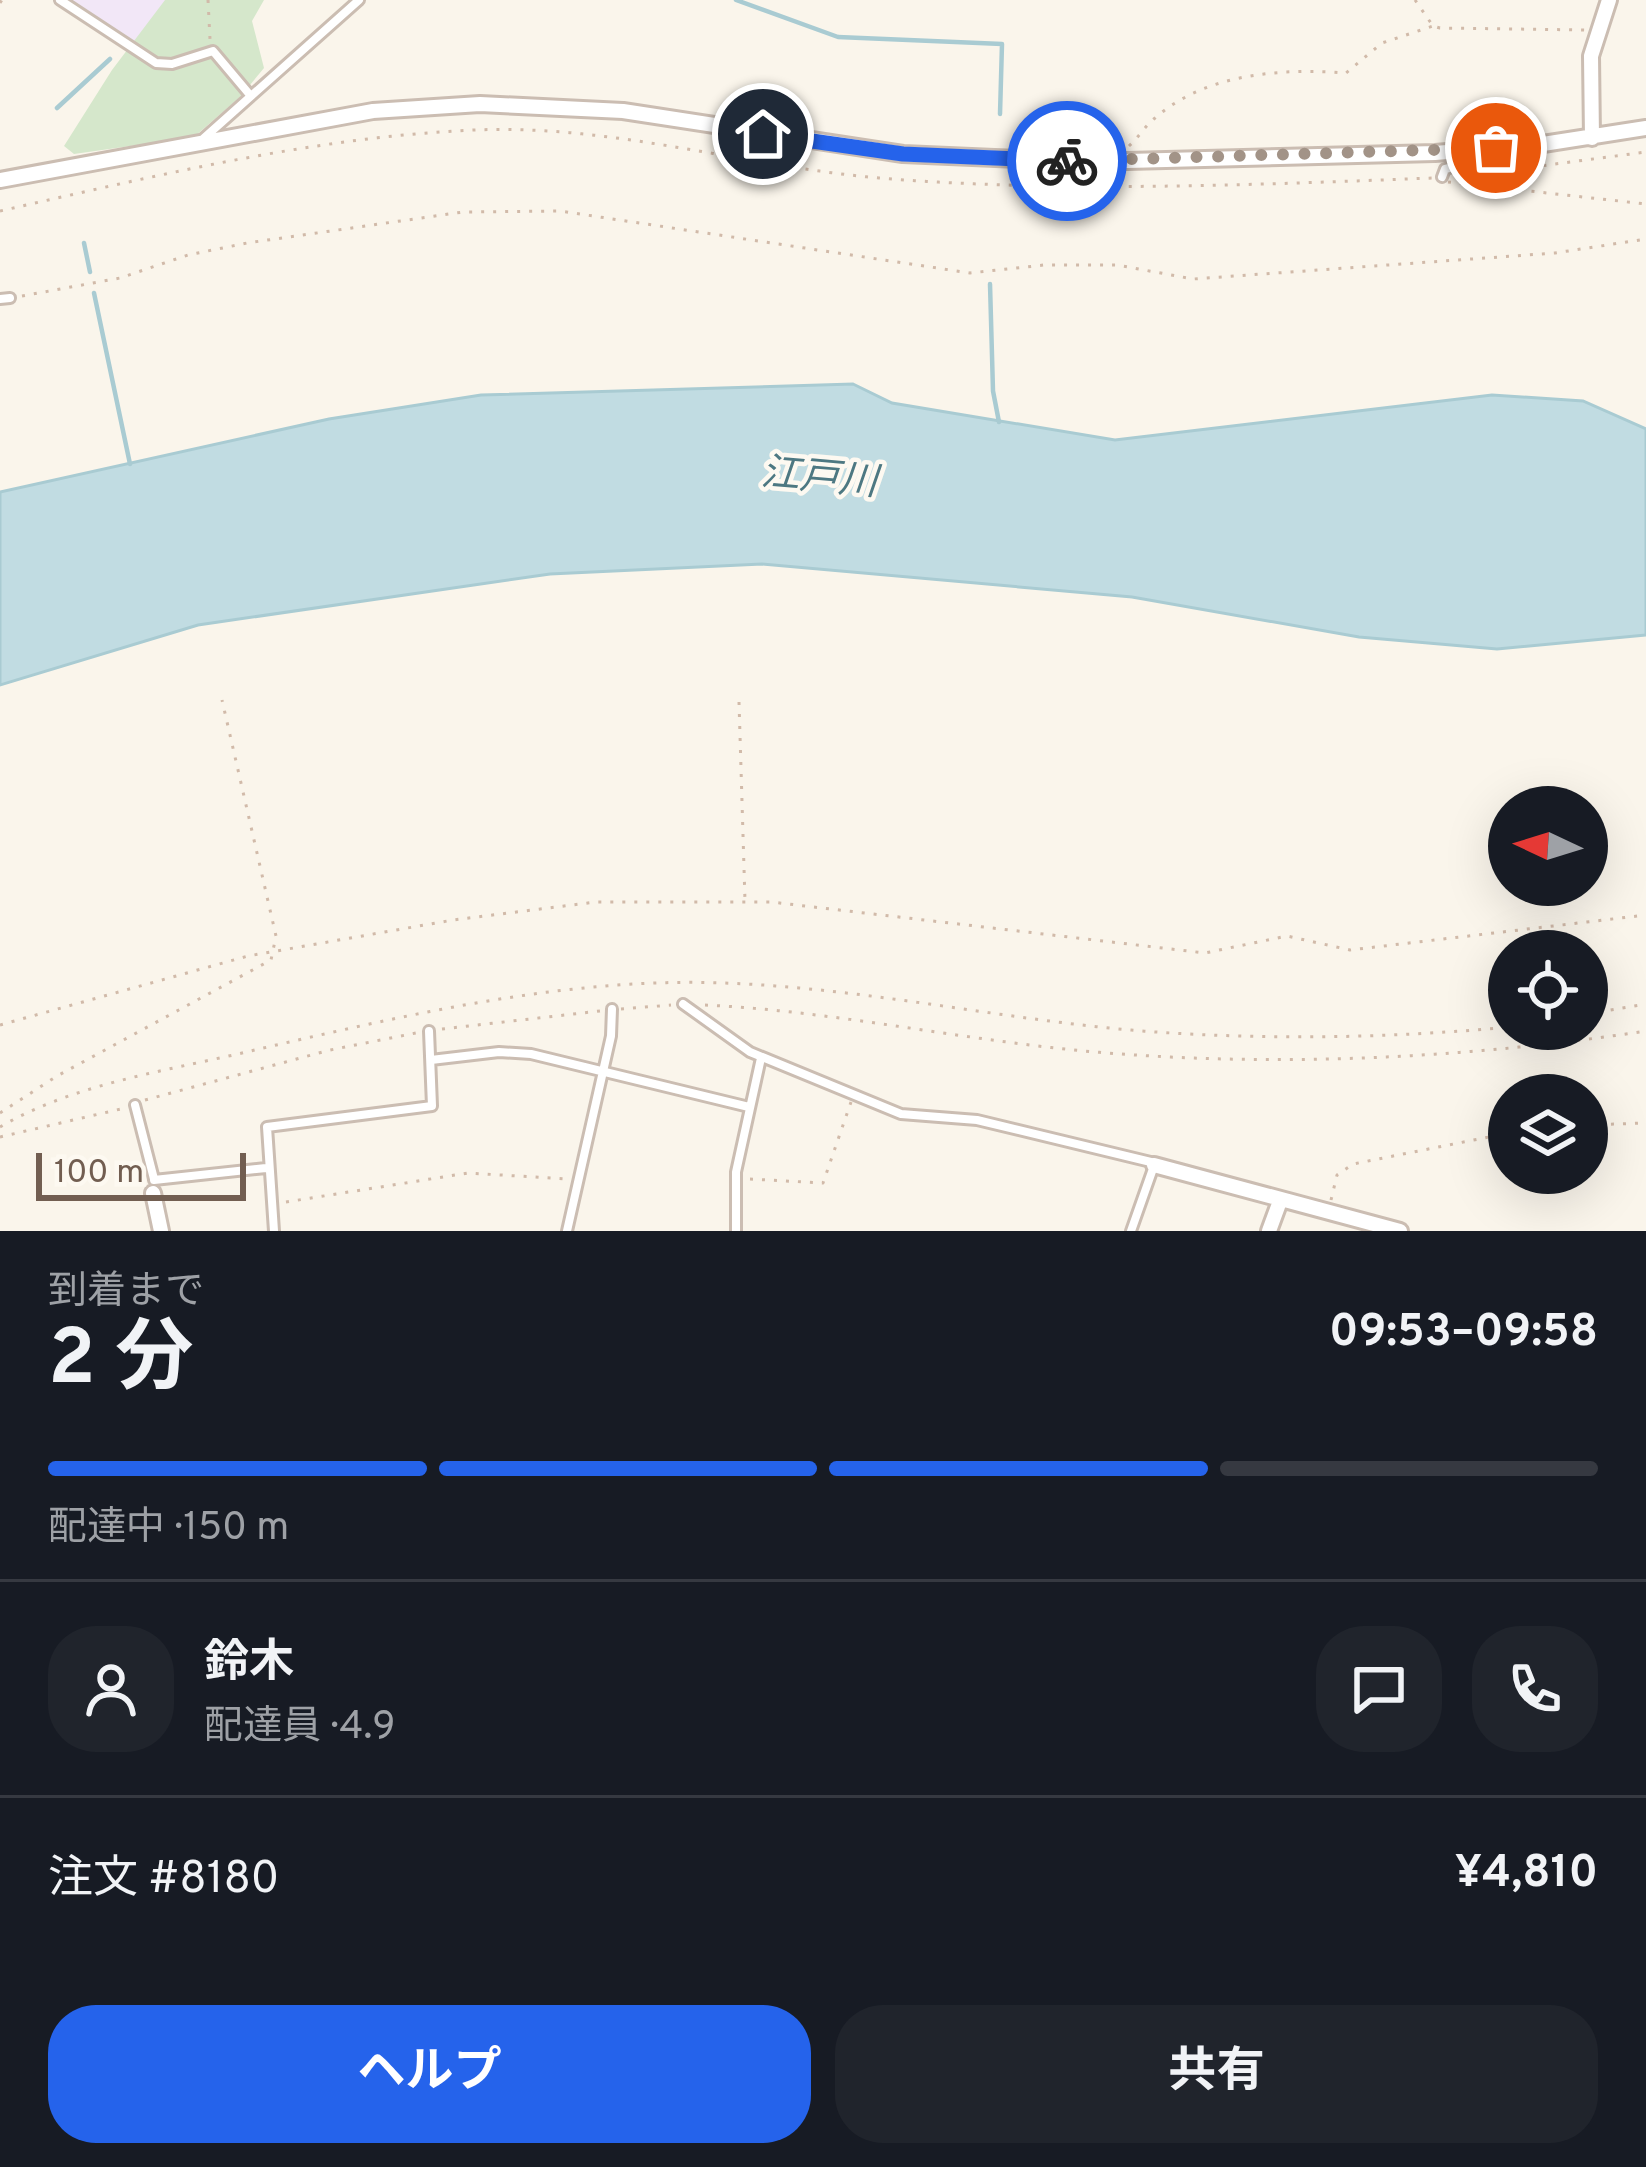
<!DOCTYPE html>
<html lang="ja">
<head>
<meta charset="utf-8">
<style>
  body { margin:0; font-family:Overpass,"Noto Sans JP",sans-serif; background:#20242c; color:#f1f3f6; height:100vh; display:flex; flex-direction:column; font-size:45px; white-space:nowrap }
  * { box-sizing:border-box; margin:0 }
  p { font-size:39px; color:#9ea1a6 }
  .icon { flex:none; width:66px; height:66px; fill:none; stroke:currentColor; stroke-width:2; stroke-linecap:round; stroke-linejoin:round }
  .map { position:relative; height:1231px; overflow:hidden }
  .drawer { display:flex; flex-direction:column; background:#171b24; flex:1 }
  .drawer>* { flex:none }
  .needle { width:78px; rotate:274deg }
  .fabs { position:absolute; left:1488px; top:786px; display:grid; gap:24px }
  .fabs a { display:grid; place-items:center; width:120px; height:120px; border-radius:50%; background:#171b24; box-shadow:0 12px 48px #0002; font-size:60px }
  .scale { position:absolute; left:36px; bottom:30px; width:210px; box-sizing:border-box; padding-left:12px; border:6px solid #725e51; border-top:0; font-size:33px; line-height:42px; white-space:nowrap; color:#725e51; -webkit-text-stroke:9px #fdf9f1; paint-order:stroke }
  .pin { position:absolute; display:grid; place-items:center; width:102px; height:102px; color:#fff; margin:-51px; border:6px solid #fff; border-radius:50%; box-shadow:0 3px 12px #0007 }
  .courier { position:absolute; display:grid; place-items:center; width:120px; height:120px; margin:-60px; border:9px solid #2563eb; border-radius:50%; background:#fff; color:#222; box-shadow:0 3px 15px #0007 }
  .head em { font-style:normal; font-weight:700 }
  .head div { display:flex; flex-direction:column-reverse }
  .head { display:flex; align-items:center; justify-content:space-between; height:204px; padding:0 48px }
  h1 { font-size:78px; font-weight:700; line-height:90px }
  .bar { display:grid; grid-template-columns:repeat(4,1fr); gap:18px 12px; align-content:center; height:144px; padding:0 48px }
  .bar i { height:15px; border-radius:9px; background:#363941 }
  .bar .current { background:#2563eb }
  .bar p { grid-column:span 4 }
  .line { display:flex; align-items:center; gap:30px; padding:0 48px; border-top:3px solid #363941 }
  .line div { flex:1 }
  .round { display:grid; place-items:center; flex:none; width:126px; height:126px; border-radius:48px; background:#20242c }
  .primary-button { display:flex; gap:24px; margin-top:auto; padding:24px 48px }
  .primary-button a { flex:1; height:138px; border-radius:48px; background:#2563eb; color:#fff; font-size:48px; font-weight:700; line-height:138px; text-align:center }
  .primary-button a+a { background:#20242c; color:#f1f3f6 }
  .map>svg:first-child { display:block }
  .education { fill:#f2e7f7 }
  .green { fill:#d5e7cb }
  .water { fill:#c1dce2; stroke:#a9cbd2; stroke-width:3 }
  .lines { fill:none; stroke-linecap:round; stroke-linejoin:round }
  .stream { stroke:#a9cbd2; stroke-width:4.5 }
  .lane-casing { stroke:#cbbdb2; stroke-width:14 }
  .street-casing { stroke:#cbbdb2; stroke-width:20 }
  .path { stroke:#d1baa9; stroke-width:3; stroke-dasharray:3 9; stroke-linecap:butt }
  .lane { stroke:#fff; stroke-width:8 }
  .street { stroke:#fff; stroke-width:14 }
  .done { stroke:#a29387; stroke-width:12; stroke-dasharray:0 21.6 }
  .route { stroke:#2563eb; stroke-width:15 }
  .labels { text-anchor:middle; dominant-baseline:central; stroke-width:9; stroke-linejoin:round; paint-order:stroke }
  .water-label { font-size:39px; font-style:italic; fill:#4d7882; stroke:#fdf9f1 }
</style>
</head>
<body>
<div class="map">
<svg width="1646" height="1231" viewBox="0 0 1646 1231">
  <rect width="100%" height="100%" fill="#faf5eb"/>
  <path class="education" d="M67 0H203L160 59Z"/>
  <path class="green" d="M165 0H264L252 21 264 68 240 97 194 137 74 154 64 146 112 70Z"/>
  <path class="water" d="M853 384 892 403 1115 440 1492 395 1583 401 1646 429V635L1497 649 1359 637 1132 597 762 564 550 574 198 625 0 685V492L329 419 481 395Z"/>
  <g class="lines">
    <path class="stream" d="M736 0 838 37 1002 44 1000 114
      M57 108 110 59
      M84 243 90 272
      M990 284 993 391 999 422
      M94 293 130 464"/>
    <defs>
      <path id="lane" d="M60 0 156 63 172 64 213 51 250 95
        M204 138 359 0
        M1442 177 1445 169 1487 159 1495 149
        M0 299 10 298
        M683 1004 750 1052 901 1114 977 1120 1155 1163 1131 1231
        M431 1060 499 1052 531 1054 749 1107
        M135 1105 154 1179
        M154 1180 266 1168
        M274 1231 267 1127 432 1106 429 1031
        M567 1231 611 1036 612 1009
        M736 1231V1172L761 1058"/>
      <path id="street" d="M1592 138 1591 56 1609 0
        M0 180 373 111 480 104 623 111 903 154 1089 162 1435 153 1543 144 1646 128
        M1154 1165 1400 1231
        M153 1193 161 1231
        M1269 1231 1280 1201"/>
    </defs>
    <use href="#lane" class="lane-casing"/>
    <use href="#street" class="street-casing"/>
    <path class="path" d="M208 0 210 39
      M1415 0 1433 26 1440 28 1585 30
      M0 3 2 0
      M1129 146C1139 137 1145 126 1155 118 1206 73 1283 68 1346 73L1382 43 1433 26
      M1472 175 1646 152
      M1448 182 1646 204
      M0 211C155 176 314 137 474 130 611 124 743 166 879 178 1063 193 1249 185 1433 178
      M22 296 120 278 188 255 247 243 463 212 560 211 970 273 1044 265H1117L1193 279 1555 253 1646 239
      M739 702 745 901
      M705 1005C832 1011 957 1039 1084 1051 1271 1068 1461 1059 1646 1031
      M621 1009 671 1005
      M1587 1014 1646 1004
      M0 1025 248 956 453 920 596 902H771L1205 953 1287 936 1350 950 1646 915
      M442 1029 600 1011
      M145 1100 330 1050 421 1032
      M0 1113 57 1076 271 960 276 936 222 700
      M1587 1125 1646 1123
      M0 1127C77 1082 173 1070 259 1049 411 1014 568 977 724 983 869 988 1012 1022 1156 1032 1272 1040 1393 1038 1509 1027
      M0 1137 125 1108
      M750 1179 823 1183 851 1102
      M1331 1200 1337 1175 1353 1164 1509 1133
      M286 1202 468 1173 567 1179"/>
    <use href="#lane" class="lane"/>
    <use href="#street" class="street"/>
  </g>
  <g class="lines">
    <path class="done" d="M1067 161 1496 148"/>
    <path class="route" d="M763 134 903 154 1067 161"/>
  </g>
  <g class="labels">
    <g class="water-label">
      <text transform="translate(819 480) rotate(5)">江戸川</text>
    </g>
  </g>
</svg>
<div class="fabs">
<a><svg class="needle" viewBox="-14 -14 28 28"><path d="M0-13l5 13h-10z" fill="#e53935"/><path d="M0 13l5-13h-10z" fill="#9ea1a6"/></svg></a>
<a><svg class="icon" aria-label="locate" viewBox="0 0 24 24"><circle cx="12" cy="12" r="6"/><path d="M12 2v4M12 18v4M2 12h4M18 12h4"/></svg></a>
<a><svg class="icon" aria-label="layers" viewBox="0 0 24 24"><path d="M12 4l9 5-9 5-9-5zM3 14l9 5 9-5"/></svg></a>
</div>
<div class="scale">100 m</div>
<div class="pin" style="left:1496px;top:148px;background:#ea580c"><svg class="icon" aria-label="bag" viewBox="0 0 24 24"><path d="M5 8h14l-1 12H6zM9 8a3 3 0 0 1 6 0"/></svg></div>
<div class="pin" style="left:763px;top:134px;background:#1f2937"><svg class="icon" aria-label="home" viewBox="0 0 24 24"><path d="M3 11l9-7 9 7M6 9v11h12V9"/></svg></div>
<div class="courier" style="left:1067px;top:161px"><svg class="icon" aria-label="bike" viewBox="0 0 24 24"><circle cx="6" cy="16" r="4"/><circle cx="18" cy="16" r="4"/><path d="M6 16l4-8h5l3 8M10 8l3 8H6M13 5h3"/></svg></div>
</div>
<section class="drawer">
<div class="head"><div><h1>2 分</h1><p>到着まで</p></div><em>09:53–09:58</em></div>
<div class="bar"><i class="current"></i><i class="current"></i><i class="current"></i><i></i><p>配達中 · 150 m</p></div>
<div class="line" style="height:216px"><a class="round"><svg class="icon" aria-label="person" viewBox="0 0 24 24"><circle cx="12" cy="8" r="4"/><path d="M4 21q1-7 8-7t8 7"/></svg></a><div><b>鈴木</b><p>配達員 · 4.9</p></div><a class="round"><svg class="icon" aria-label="chat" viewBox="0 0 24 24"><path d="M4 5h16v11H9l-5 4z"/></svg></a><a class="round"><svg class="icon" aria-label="phone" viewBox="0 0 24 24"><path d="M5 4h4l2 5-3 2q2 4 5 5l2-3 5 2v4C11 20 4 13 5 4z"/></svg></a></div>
<div class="line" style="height:156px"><div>注文 #8180</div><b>¥4,810</b></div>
<div class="primary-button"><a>ヘルプ</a><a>共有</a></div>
</section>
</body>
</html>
